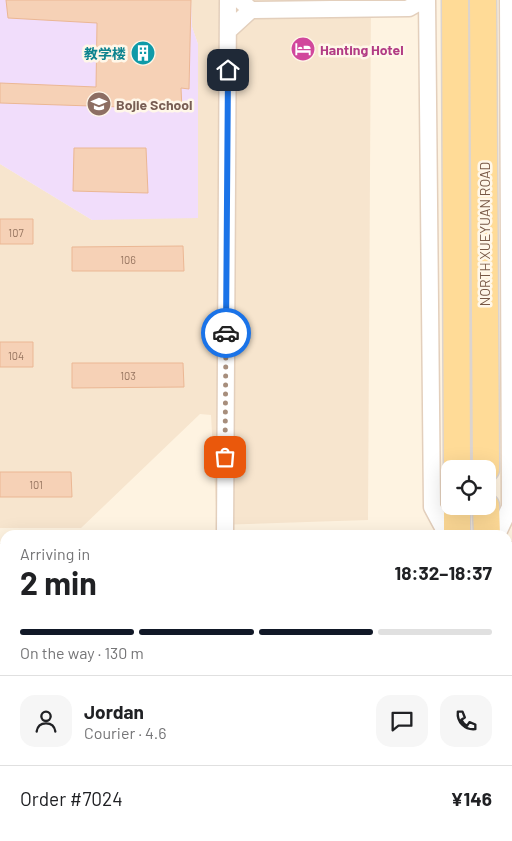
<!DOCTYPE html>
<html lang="en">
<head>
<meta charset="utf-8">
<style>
  body { margin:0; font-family:Barlow,"Noto Sans SC",sans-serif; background:#f6f6f6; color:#202124; height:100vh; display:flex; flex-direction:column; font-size:19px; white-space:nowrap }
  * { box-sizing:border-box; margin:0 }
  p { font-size:16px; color:#757577 }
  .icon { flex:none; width:28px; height:28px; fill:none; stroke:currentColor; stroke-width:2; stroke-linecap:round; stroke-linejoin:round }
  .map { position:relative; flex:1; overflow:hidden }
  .side { position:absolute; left:0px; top:530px; width:512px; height:311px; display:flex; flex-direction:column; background:#fff; border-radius:15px 15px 0 0; box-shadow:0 5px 20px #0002 }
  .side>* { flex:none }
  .fabs { position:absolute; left:441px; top:460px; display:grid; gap:10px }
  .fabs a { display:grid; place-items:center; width:55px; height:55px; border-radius:10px; background:#fff; box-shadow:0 5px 20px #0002; font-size:25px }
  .pin { position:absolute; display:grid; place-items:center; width:42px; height:42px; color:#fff; margin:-21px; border-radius:10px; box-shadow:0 2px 8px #0006 }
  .courier { position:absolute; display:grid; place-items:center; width:50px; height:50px; margin:-25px; border:4px solid #1a73e8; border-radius:50%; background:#fff; color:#222; box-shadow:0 1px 6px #0007 }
  .headline em { font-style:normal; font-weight:700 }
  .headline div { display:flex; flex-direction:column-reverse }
  .headline { display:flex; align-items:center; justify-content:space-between; height:85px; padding:0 20px }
  h1 { font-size:32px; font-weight:700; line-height:38px }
  .bar { display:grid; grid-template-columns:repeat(4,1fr); gap:8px 5px; align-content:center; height:60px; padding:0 20px }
  .bar i { height:6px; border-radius:4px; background:#e0e0e0 }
  .bar .on { background:#111827 }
  .bar p { grid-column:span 4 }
  .line { display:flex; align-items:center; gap:12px; padding:0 20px; border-top:1px solid #e0e0e0 }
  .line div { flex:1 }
  .round { display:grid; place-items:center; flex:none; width:52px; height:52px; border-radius:15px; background:#f6f6f6 }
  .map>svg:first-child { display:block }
  .residential { fill:#f7e5ce }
  .education { fill:#f1ddfb }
  .building { fill:#f6d1b6; stroke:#ebb794 }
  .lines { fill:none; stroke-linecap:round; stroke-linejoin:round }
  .street-casing { stroke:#e3cfbc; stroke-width:19 }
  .secondary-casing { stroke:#ebd2bb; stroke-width:26 }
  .primary-casing { stroke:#dcd4cf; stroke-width:29 }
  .street { stroke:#fff; stroke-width:16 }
  .secondary { stroke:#fff; stroke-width:24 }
  .primary { stroke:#ffdb97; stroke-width:26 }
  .done { stroke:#a78e7c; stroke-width:5; stroke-dasharray:0 9 }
  .route { stroke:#1a73e8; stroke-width:6 }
  .labels { text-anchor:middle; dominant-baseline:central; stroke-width:5; stroke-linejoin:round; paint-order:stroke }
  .number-label { font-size:11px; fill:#987661 }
  .hotel-label { font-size:14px; font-weight:bold; fill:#b23c85; stroke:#fff7e9; text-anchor:start }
  .culture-label { font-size:14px; font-weight:bold; fill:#0d838f; stroke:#fff7e9; text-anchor:end }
  .education-label { font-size:14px; font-weight:bold; fill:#785e54; stroke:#fff7e9; text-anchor:start }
  .street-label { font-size:14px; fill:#785845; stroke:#fff7e9 }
</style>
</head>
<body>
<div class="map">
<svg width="512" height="841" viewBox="0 0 512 841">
  <rect width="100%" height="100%" fill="#fef3e1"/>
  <path class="residential" d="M191 0H371L368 520 217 525 211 415 200 414 81 528H0V164L92 220 198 44 192 27Z
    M0 606H5V836H373V839L382 841H0Z"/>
  <path class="education" d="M0 0H191L192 27 198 44V218L92 220 0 164Z"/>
  <path class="building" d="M6 0H191L189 89 181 88 182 109 0 103V83L96 87 97 23 8 18Z
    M74 148H146L148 193 73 191Z
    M0 219H33V244H0Z
    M183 246 184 271H72V247Z
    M0 342H33V367H0Z
    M72 363H183L184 387 72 388Z
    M0 472H71L72 497H0Z"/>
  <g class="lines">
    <defs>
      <path id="street" d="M427 0 432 507 447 535
        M251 10 409 8 423 0
        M228 31 251 10 240 0
        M225 535 228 0
        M497 535 510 507 508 0
        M508 616 512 625V747
        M428 841V836"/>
      <path id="secondary" d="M508 554H512
        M0 556H5
        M508 573 512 574
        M0 575H5"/>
      <path id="primary" d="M455 0 457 469
        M483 0 486 469
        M457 506V535
        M486 506 487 535
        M457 841V836
        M488 841V836"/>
    </defs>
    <use href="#street" class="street-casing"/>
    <use href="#secondary" class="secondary-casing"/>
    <use href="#primary" class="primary-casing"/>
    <use href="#street" class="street"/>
    <use href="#secondary" class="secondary"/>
    <use href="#primary" class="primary"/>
  </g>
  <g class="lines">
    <path class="done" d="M225 457 226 333"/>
    <path class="route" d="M226 333 228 70"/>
  </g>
  <defs>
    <symbol id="hotel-disc" viewBox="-11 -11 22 22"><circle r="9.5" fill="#d1479c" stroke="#fff7e9"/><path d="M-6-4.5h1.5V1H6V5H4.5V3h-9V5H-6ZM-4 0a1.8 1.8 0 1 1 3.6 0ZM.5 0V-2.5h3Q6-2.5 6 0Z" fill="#fff"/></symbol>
    <symbol id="building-disc" viewBox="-11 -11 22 22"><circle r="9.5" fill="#0f9aa8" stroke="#fff7e9"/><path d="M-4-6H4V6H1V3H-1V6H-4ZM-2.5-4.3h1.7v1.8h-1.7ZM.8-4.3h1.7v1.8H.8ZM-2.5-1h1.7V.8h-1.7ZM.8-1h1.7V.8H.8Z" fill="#fff"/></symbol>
    <symbol id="school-disc" viewBox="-11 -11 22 22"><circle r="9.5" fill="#8d6e63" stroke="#fff7e9"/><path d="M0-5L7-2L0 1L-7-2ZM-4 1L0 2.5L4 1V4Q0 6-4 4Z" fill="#fff"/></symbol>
  </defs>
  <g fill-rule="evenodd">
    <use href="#hotel-disc" x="289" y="35" width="28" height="28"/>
    <use href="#building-disc" x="129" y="39" width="28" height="28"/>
    <use href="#school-disc" x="85" y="90" width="28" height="28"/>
  </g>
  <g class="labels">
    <g class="number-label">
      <text x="16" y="232">107</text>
      <text x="128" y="259">106</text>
      <text x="16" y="355">104</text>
      <text x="128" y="375">103</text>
      <text x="36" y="484">101</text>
    </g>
    <g class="hotel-label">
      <text x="320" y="49">Hanting Hotel</text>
    </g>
    <g class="culture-label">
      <text x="126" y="53">教学楼</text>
    </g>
    <g class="education-label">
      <text x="116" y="104">Bojie School</text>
    </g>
    <g class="street-label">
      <text transform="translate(484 234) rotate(-90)">NORTH XUEYUAN ROAD</text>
    </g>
  </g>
</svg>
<div class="fabs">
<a><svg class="icon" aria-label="locate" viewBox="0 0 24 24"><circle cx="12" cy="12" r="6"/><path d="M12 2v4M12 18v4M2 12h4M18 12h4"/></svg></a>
</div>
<div class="pin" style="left:225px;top:457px;background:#ea580c"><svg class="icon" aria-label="bag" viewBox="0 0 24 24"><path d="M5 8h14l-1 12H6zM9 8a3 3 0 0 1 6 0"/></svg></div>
<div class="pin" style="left:228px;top:70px;background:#1f2937"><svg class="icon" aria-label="home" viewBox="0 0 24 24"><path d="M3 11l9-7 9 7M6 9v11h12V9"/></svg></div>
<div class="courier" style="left:226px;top:333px"><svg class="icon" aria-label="car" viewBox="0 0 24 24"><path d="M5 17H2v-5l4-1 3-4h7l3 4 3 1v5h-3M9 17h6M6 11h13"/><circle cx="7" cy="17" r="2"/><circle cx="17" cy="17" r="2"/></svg></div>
<section class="side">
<div class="headline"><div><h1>2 min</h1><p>Arriving in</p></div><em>18:32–18:37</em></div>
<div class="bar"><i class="on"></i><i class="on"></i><i class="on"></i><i></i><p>On the way · 130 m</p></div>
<div class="line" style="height:90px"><a class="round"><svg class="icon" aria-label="person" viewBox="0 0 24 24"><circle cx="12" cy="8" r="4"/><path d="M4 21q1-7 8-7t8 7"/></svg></a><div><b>Jordan</b><p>Courier · 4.6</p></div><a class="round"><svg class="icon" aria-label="chat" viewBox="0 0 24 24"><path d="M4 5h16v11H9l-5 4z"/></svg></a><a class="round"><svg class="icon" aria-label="phone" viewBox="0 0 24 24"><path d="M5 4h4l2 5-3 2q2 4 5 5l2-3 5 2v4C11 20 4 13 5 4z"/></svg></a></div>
<div class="line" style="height:65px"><div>Order #7024</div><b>¥146</b></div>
</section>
</div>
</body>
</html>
